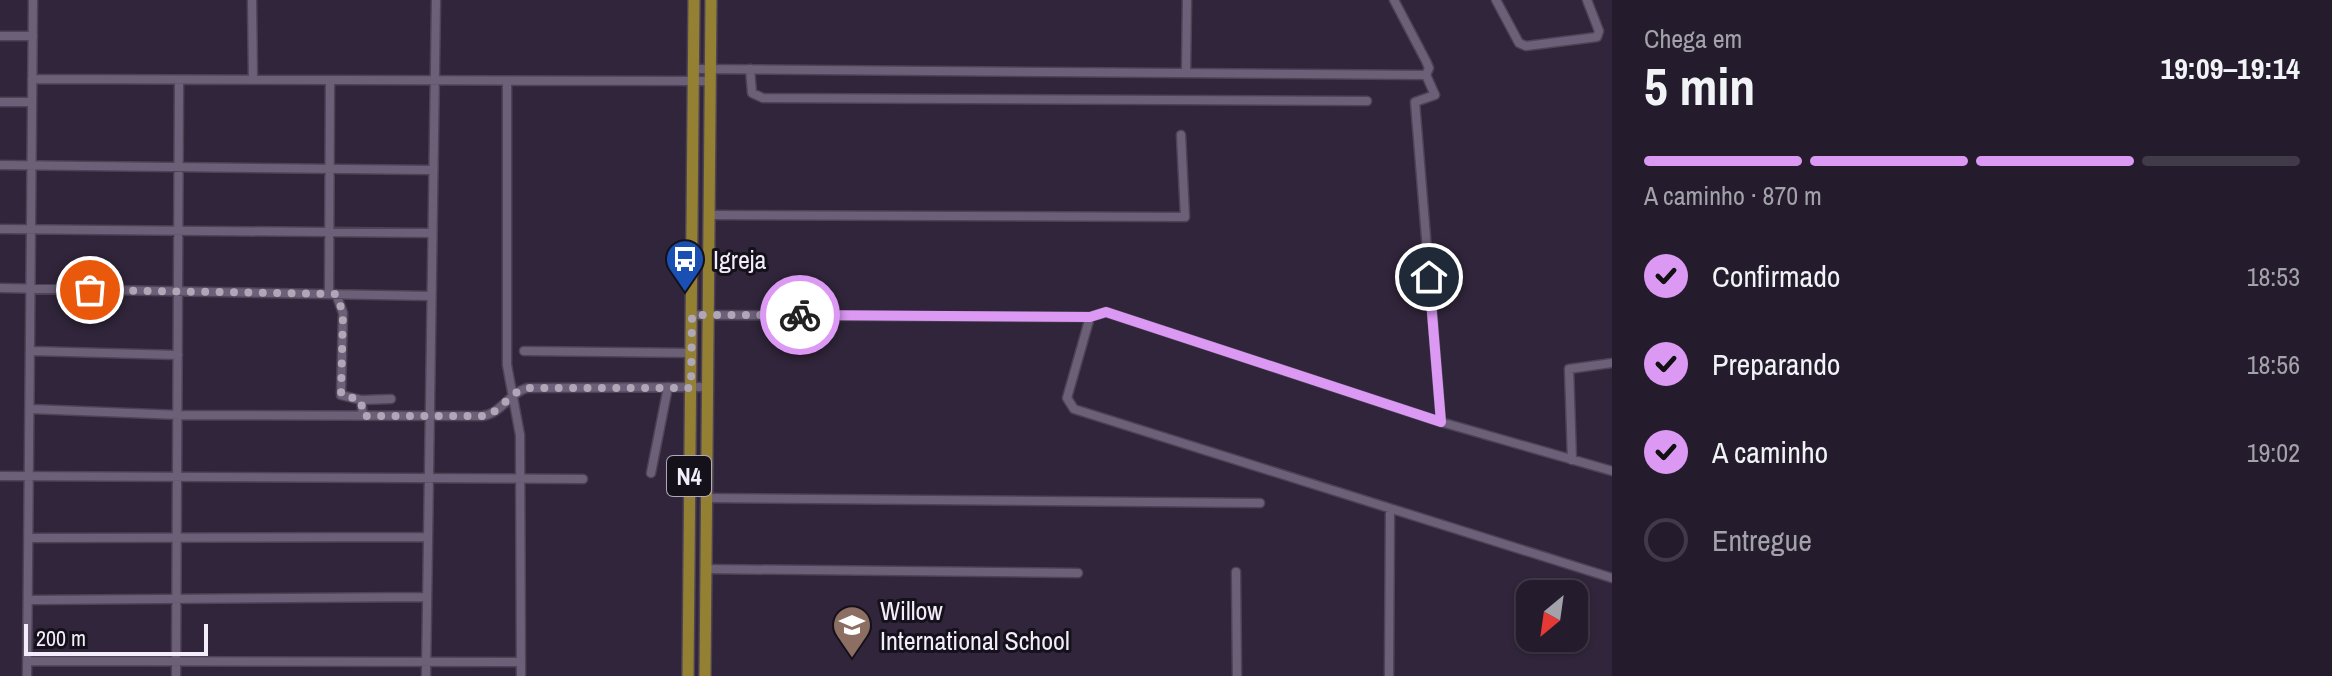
<!DOCTYPE html>
<html lang="pt">
<head>
<meta charset="utf-8">
<style>
  body { margin:0; font-family:"Archivo Narrow",sans-serif; background:#2c2534; color:#f1f3f6; height:100vh; display:flex; flex-direction:column; font-size:30px; white-space:nowrap }
  * { box-sizing:border-box; margin:0 }
  p { font-size:26px; color:#a3a1a9 }
  .icon { flex:none; width:44px; height:44px; fill:none; stroke:currentColor; stroke-width:2; stroke-linecap:round; stroke-linejoin:round }
  .map { position:relative; flex:1; overflow:hidden }
  .side { display:flex; flex-direction:column; background:#241c2c; width:720px }
  .side>* { flex:none }
  .needle { width:52px; rotate:209deg }
  .tools { position:absolute; left:1516px; top:580px; display:grid; gap:16px }
  .tools a { display:grid; place-items:center; width:72px; height:72px; border-radius:16px; background:#241c2c; box-shadow:0 2px 6px #0004,0 0 0 2px #413a48; font-size:40px }
  .scale { position:absolute; left:24px; bottom:20px; width:184px; box-sizing:border-box; padding-left:8px; border:4px solid #f3ecfa; border-top:0; font-size:22px; line-height:28px; white-space:nowrap; color:#f3ecfa; -webkit-text-stroke:6px #15111a; paint-order:stroke }
  .pin { position:absolute; display:grid; place-items:center; width:68px; height:68px; color:#fff; margin:-34px; border:4px solid #fff; border-radius:50%; box-shadow:0 2px 8px #0007 }
  .courier { position:absolute; display:grid; place-items:center; width:80px; height:80px; margin:-40px; border:6px solid #dc99f4; border-radius:50%; background:#fff; color:#222; box-shadow:0 2px 10px #0007 }
  .overview em { font-style:normal; font-weight:700 }
  .overview div { display:flex; flex-direction:column-reverse }
  .overview { display:flex; align-items:center; justify-content:space-between; height:136px; padding:0 32px }
  h1 { font-size:52px; font-weight:700; line-height:60px }
  .bar { display:grid; grid-template-columns:repeat(4,1fr); gap:12px 8px; align-content:center; height:96px; padding:0 32px }
  .bar i { height:10px; border-radius:6px; background:#413a48 }
  .bar .active { background:#dc99f4 }
  .bar p { grid-column:span 4 }
  ol { padding:0 32px; list-style:none }
  li { display:flex; align-items:center; gap:24px; height:88px }
  li p { margin-inline-start:auto }
  li .icon { padding:8px; border-radius:50%; background:#dc99f4; color:#111; stroke-width:4 }
  li:last-child { color:#a3a1a9 }
  li i { width:44px; height:44px; border:4px solid #413a48; border-radius:50% }
  main { display:flex; flex:1; min-height:0 }
  .map>svg:first-child { display:block }
  .lines { fill:none; stroke-linecap:round; stroke-linejoin:round }
  .minor-casing { stroke:#4d4355; stroke-width:11 }
  .highway-casing { stroke:#4d4355; stroke-width:14 }
  .minor { stroke:#6c6078; stroke-width:8 }
  .highway { stroke:#948033; stroke-width:11 }
  .done { stroke:#afa6b7; stroke-width:8; stroke-dasharray:0 14.4 }
  .route { stroke:#dc99f4; stroke-width:10 }
  .labels { text-anchor:middle; dominant-baseline:central; stroke-width:6; stroke-linejoin:round; paint-order:stroke }
  .shield { fill:#15111a; stroke:#b0aab7; stroke-width:2 }
  .shield-label { font-size:24px; font-weight:bold; fill:#f3ecfa }
  .poi-label { font-size:26px; fill:#f3ecfa; stroke:#15111a; text-anchor:start }
</style>
</head>
<body>
<main>
<div class="map">
<svg width="1612" height="676" viewBox="0 0 1612 676">
  <rect width="100%" height="100%" fill="#30253a"/>
  <g class="lines">
    <defs>
      <path id="minor" d="M252 0 253 79
        M1394 0 1426 61 1429 68 1426 75 1435 95 1415 102 1441 422
        M1496 0 1519 43 1526 46 1597 37 1599 31 1587 0
        M0 36H33
        M696 69 1426 75
        M750 69 752 93 763 98 1367 101
        M1186 73 1187 0
        M32 79 710 81
        M507 82V365L520 435 521 676
        M0 102H31
        M0 165 431 170
        M709 215 1185 217 1181 135
        M0 229 431 233
        M0 288 431 296
        M329 294 330 80
        M336 294 343 313 341 395 361 400 363 416
        M692 315 1090 317 1106 312 1441 422 1612 471
        M1090 317 1067 398 1074 409 1612 578
        M32 351 178 355
        M524 351 691 353
        M361 400 391 399
        M31 409 179 415 482 416C501 414 509 393 527 388L708 387
        M1572 460 1569 369 1612 363
        M651 473 668 387
        M0 476 583 479
        M706 498 1260 503
        M29 538 427 537
        M705 569 1078 573
        M1236 572 1237 676
        M28 600 426 597
        M27 661 521 662
        M27 676 33 0
        M176 676 179 81
        M426 676 436 0
        M1389 676 1390 509"/>
      <path id="highway" d="M688 676 694 0
        M705 676 711 0"/>
    </defs>
    <use href="#minor" class="minor-casing"/>
    <use href="#highway" class="highway-casing"/>
    <use href="#minor" class="minor"/>
    <use href="#highway" class="highway"/>
  </g>
  <g class="lines">
    <path class="done" d="M90 290 336 294 343 313 341 395 361 400 363 416H489L517 392 527 388H691L692 315H800"/>
    <path class="route" d="M800 315 1090 317 1106 312 1441 422 1429 277"/>
  </g>
  <defs>
    <symbol id="bus-pin" viewBox="-11 -11 22 30"><path d="M0 17L-7.5 6A9.5 9.5 0 1 1 7.5 6Z" fill="#1a4fb4" stroke="#15111a"/><path d="M-5-6H5V4H4V6H2V4H-2V6H-4V4H-5ZM-3.5-4V0h7V-4ZM-3.5 1.2v1.5H-2V1.2ZM2 1.2v1.5H3.5V1.2Z" fill="#fff"/></symbol>
    <symbol id="school-pin" viewBox="-11 -11 22 30"><path d="M0 17L-7.5 6A9.5 9.5 0 1 1 7.5 6Z" fill="#8d6e63" stroke="#15111a"/><path d="M0-5L7-2L0 1L-7-2ZM-4 1L0 2.5L4 1V4Q0 6-4 4Z" fill="#fff"/></symbol>
  </defs>
  <g fill-rule="evenodd">
    <use href="#bus-pin" x="663" y="237" width="44" height="60"/>
    <use href="#school-pin" x="830" y="603" width="44" height="60"/>
  </g>
  <g class="labels">
    <rect class="shield" x="667" y="456" width="44" height="40" rx="6"/>
    <g class="shield-label">
      <text x="689" y="476">N4</text>
    </g>
    <g class="poi-label">
      <text x="713" y="259">Igreja</text>
      <text x="880" y="610">Willow<tspan x="880" dy="30">International School</tspan></text>
    </g>
  </g>
</svg>
<div class="tools">
<a><svg class="needle" viewBox="-14 -14 28 28"><path d="M0-13l5 13h-10z" fill="#e53935"/><path d="M0 13l5-13h-10z" fill="#a3a1a9"/></svg></a>
</div>
<div class="scale">200 m</div>
<div class="pin" style="left:90px;top:290px;background:#ea580c"><svg class="icon" aria-label="bag" viewBox="0 0 24 24"><path d="M5 8h14l-1 12H6zM9 8a3 3 0 0 1 6 0"/></svg></div>
<div class="pin" style="left:1429px;top:277px;background:#1f2937"><svg class="icon" aria-label="home" viewBox="0 0 24 24"><path d="M3 11l9-7 9 7M6 9v11h12V9"/></svg></div>
<div class="courier" style="left:800px;top:315px"><svg class="icon" aria-label="bike" viewBox="0 0 24 24"><circle cx="6" cy="16" r="4"/><circle cx="18" cy="16" r="4"/><path d="M6 16l4-8h5l3 8M10 8l3 8H6M13 5h3"/></svg></div>
</div>
<section class="side">
<div class="overview"><div><h1>5 min</h1><p>Chega em</p></div><em>19:09–19:14</em></div>
<div class="bar"><i class="active"></i><i class="active"></i><i class="active"></i><i></i><p>A caminho · 870 m</p></div>
<ol>
<li><svg class="icon" aria-label="check" viewBox="0 0 24 24"><path d="M5 12l5 5 9-10"/></svg>Confirmado<p>18:53</p></li>
<li><svg class="icon" aria-label="check" viewBox="0 0 24 24"><path d="M5 12l5 5 9-10"/></svg>Preparando<p>18:56</p></li>
<li><svg class="icon" aria-label="check" viewBox="0 0 24 24"><path d="M5 12l5 5 9-10"/></svg>A caminho<p>19:02</p></li>
<li><i></i>Entregue</li>
</ol>
</section>
</main>
</body>
</html>
